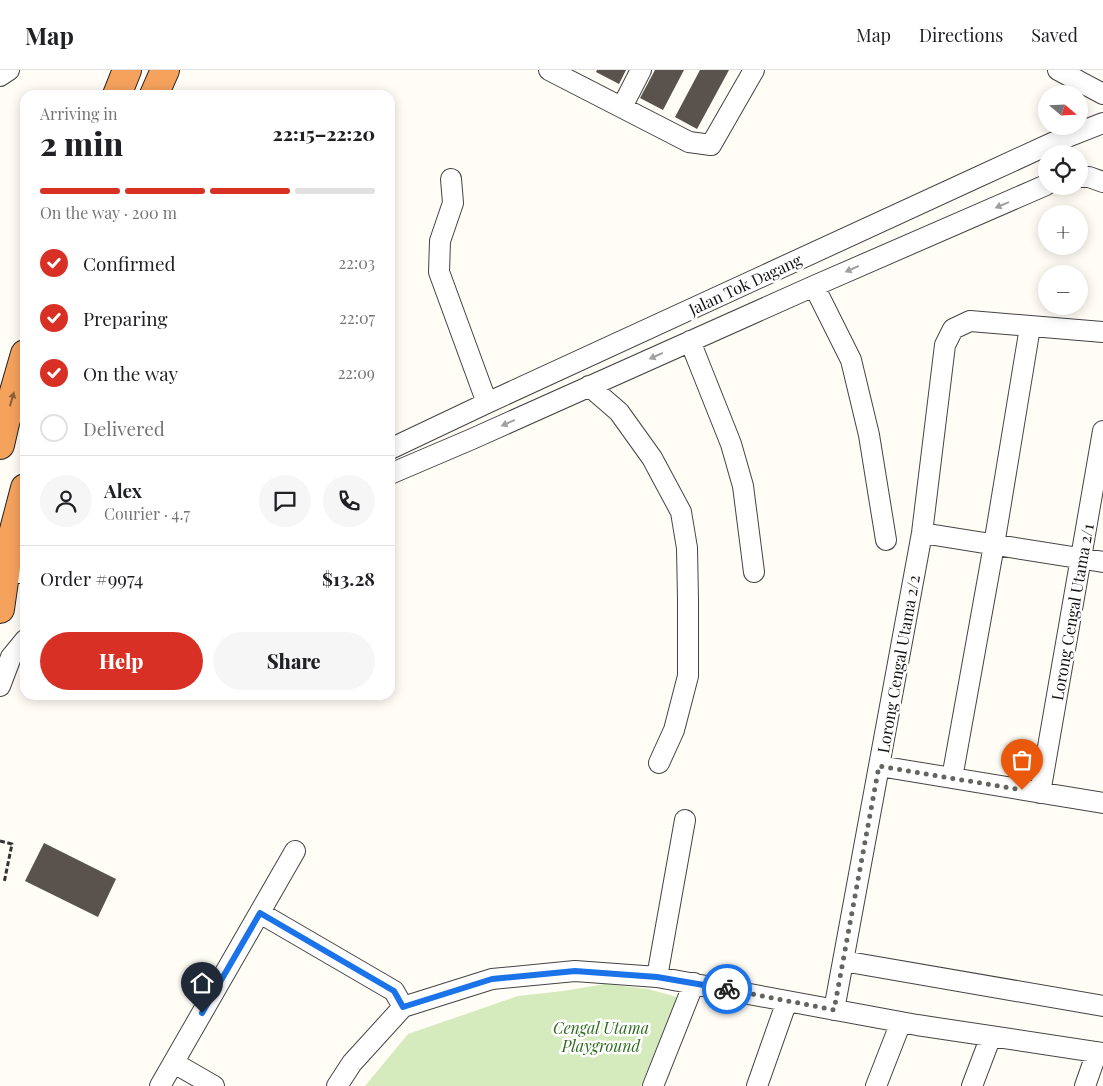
<!DOCTYPE html>
<html lang="en">
<head>
<meta charset="utf-8">
<style>
  body { margin:0; font-family:"Playfair Display",serif; background:#f6f6f6; color:#202124; height:100vh; display:flex; flex-direction:column; font-size:19px; white-space:nowrap }
  * { box-sizing:border-box; margin:0 }
  p { font-size:16px; color:#757577 }
  .icon { flex:none; width:28px; height:28px; fill:none; stroke:currentColor; stroke-width:2; stroke-linecap:round; stroke-linejoin:round }
  .map { position:relative; flex:1; overflow:hidden }
  .panel { position:absolute; left:20px; top:20px; width:375px; height:610px; display:flex; flex-direction:column; background:#fff; border-radius:15px; box-shadow:0 2px 12px #0003 }
  .panel>* { flex:none }
  .needle { width:32px; rotate:109deg }
  .controls { position:absolute; left:1038px; top:15px; display:grid; gap:10px }
  .controls a { display:grid; place-items:center; width:50px; height:50px; border-radius:50%; background:#fff; box-shadow:0 2px 12px #0003; font-size:25px }
  .pin { position:absolute; display:grid; place-items:center; width:42px; height:42px; color:#fff; margin:-51px -21px; border-radius:50% 50% 50% 0; rotate:-45deg; box-shadow:0 0 5px #0007 }
  .pin .icon { rotate:45deg }
  .courier { position:absolute; display:grid; place-items:center; width:50px; height:50px; margin:-25px; border:4px solid #1a73e8; border-radius:50%; background:#fff; color:#222; box-shadow:0 1px 6px #0007 }
  .overview em { font-style:normal; font-weight:800 }
  .overview div { display:flex; flex-direction:column-reverse }
  .overview { display:flex; align-items:center; justify-content:space-between; height:85px; padding:0 20px }
  h1 { font-size:32px; font-weight:800; line-height:38px }
  .bar { display:grid; grid-template-columns:repeat(4,1fr); gap:8px 5px; align-content:center; height:60px; padding:0 20px }
  .bar i { height:6px; border-radius:4px; background:#e0e0e0 }
  .bar .selected { background:#d93025 }
  .bar p { grid-column:span 4 }
  .line { display:flex; align-items:center; gap:12px; padding:0 20px; border-top:1px solid #e0e0e0 }
  .line div { flex:1 }
  .round { display:grid; place-items:center; flex:none; width:52px; height:52px; border-radius:26px; background:#f6f6f6 }
  ol { padding:0 20px; list-style:none }
  li { display:flex; align-items:center; gap:15px; height:55px }
  li p { margin-inline-start:auto }
  li .icon { padding:5px; border-radius:50%; background:#d93025; color:#fff; stroke-width:4 }
  li:last-child { color:#757577 }
  li i { width:28px; height:28px; border:2px solid #e0e0e0; border-radius:50% }
  .cta { display:flex; gap:10px; margin-top:auto; padding:10px 20px }
  .cta a { flex:1; height:58px; border-radius:30px; background:#d93025; color:#fff; font-size:20px; font-weight:800; line-height:58px; text-align:center }
  .cta a+a { background:#f6f6f6; color:#202124 }
  header { display:flex; align-items:center; gap:30px; box-sizing:border-box; height:70px; padding:0 25px; background:#fff; border-bottom:1px solid #e0e0e0 }
  header strong { font-size:24px }
  nav { display:flex; gap:28px; margin-inline-start:auto; font-size:18px }
  .map>svg:first-child { display:block }
  .green { fill:#d5ebbd }
  .building { fill:#5a524d }
  .lines { fill:none; stroke-linecap:round; stroke-linejoin:round }
  .minor-casing { stroke:#444; stroke-width:22 }
  .highway-casing { stroke:#222; stroke-width:30 }
  .path { stroke:#333; stroke-width:3; stroke-dasharray:5 2.5; stroke-linecap:butt }
  .minor { stroke:#fff; stroke-width:20 }
  .highway { stroke:#f5a25d; stroke-width:28 }
  .oneway { fill:#a0a0a0 }
  .oneway2 { fill:#8e613b }
  .done { stroke:#646461; stroke-width:5; stroke-dasharray:0 9 }
  .route { stroke:#1a73e8; stroke-width:6 }
  .labels { text-anchor:middle; dominant-baseline:central; stroke-width:5; stroke-linejoin:round; paint-order:stroke }
  .street-label { font-size:16px; fill:#111; stroke:#fff }
  .park-label { font-size:16px; font-style:italic; fill:#2f6b1f; stroke:#fff }
</style>
</head>
<body>
<header>
<strong>Map</strong>
<nav><a>Map</a><a>Directions</a><a>Saved</a></nav>
</header>
<div class="map">
<svg width="1103" height="1016" viewBox="0 0 1103 1016">
  <rect width="100%" height="100%" fill="#fffdf5"/>
  <path class="green" d="M605 914 648 919 677 927 641 1016H365L408 964 518 926 563 921Z"/>
  <path class="building" d="M597 0H626L619 14 596 2Z
    M655 0H684L663 40 640 28Z
    M700 0H729L697 59 675 47Z
    M44 773 116 809 98 847 25 811Z"/>
  <g class="lines">
    <defs>
      <path id="minor" d="M549 0 689 72 711 75 754 0
        M1058 0 1103 24
        M0 6 9 0
        M622 37 641 0
        M1079 107H1089L1103 112
        M451 109 453 133 440 171 439 202 487 333
        M814 216 851 290 869 365 886 470
        M690 271 731 374 743 416 754 502
        M589 316 619 342 652 388 681 442 687 478 688 530V606L674 660 659 693
        M390 379 487 333 978 107 1052 73 1103 53
        M390 404 472 369 814 216 1046 115
        M922 463 1103 492
        M0 484 8 483H25
        M0 500 5 503H25
        M0 616 11 587 25 570
        M879 696 1103 733
        M952 708 994 475 1030 257
        M1040 723 1103 361
        M260 843 394 921 403 937
        M843 891 1103 936
        M657 907 685 750
        M834 940 922 463 945 275 953 259 970 251 1103 262
        M174 993 214 1016
        M160 1016 295 781
        M337 1016 352 993 403 937 492 909 575 901 657 907 917 955 1103 983
        M653 1016 694 913
        M757 1016 787 931
        M876 1016 901 952
        M972 1016 991 966
        M1085 1016 1097 982"/>
      <path id="highway" d="M117 25 127 0
        M154 25 165 0
        M0 375 5 353 25 284
        M0 539 8 483 25 418"/>
    </defs>
    <use href="#minor" class="minor-casing"/>
    <use href="#highway" class="highway-casing"/>
    <path class="path" d="M0 771 12 774 4 813"/>
    <use href="#minor" class="minor"/>
    <use href="#highway" class="highway"/>
  </g>
  <defs><path id="oneway-solid" d="M-6-.8H1V-3.2L6.5 0L1 3.2V.8H-6Z" transform="scale(1.25)"/></defs>
  <g class="oneway">
    <use href="#oneway-solid" transform="translate(1002 135) rotate(157)"/>
    <use href="#oneway-solid" transform="translate(852 199) rotate(156)"/>
    <use href="#oneway-solid" transform="translate(656 286) rotate(156)"/>
    <use href="#oneway-solid" transform="translate(508 353) rotate(156)"/>
  </g>
  <use class="oneway2" href="#oneway-solid" transform="translate(12 329) rotate(-74)"/>
  <g class="lines">
    <path class="done" d="M727 919 834 940 879 696 1022 720"/>
    <path class="route" d="M202 943 260 843 394 921 403 937 492 909 575 901 657 907 727 919"/>
  </g>
  <g class="labels">
    <g class="street-label">
      <text transform="translate(745 214) rotate(-25)">Jalan Tok Dagang</text>
      <text transform="translate(1072 542) rotate(-80)">Lorong Cengal Utama 2/1</text>
      <text transform="translate(898 594) rotate(-80)">Lorong Cengal Utama 2/2</text>
    </g>
    <g class="park-label">
      <text x="601" y="957">Cengal Utama<tspan x="601" dy="18">Playground</tspan></text>
    </g>
  </g>
</svg>
<div class="controls">
<a><svg class="needle" viewBox="-14 -14 28 28"><path d="M0-13l5 13h-10z" fill="#e53935"/><path d="M0 13l5-13h-10z" fill="#757577"/></svg></a>
<a><svg class="icon" aria-label="locate" viewBox="0 0 24 24"><circle cx="12" cy="12" r="6"/><path d="M12 2v4M12 18v4M2 12h4M18 12h4"/></svg></a>
<a>+</a>
<a>−</a>
</div>
<div class="pin" style="left:1022px;top:720px;background:#ea580c"><svg class="icon" aria-label="bag" viewBox="0 0 24 24"><path d="M5 8h14l-1 12H6zM9 8a3 3 0 0 1 6 0"/></svg></div>
<div class="pin" style="left:202px;top:943px;background:#1f2937"><svg class="icon" aria-label="home" viewBox="0 0 24 24"><path d="M3 11l9-7 9 7M6 9v11h12V9"/></svg></div>
<div class="courier" style="left:727px;top:919px"><svg class="icon" aria-label="bike" viewBox="0 0 24 24"><circle cx="6" cy="16" r="4"/><circle cx="18" cy="16" r="4"/><path d="M6 16l4-8h5l3 8M10 8l3 8H6M13 5h3"/></svg></div>
<section class="panel">
<div class="overview"><div><h1>2 min</h1><p>Arriving in</p></div><em>22:15–22:20</em></div>
<div class="bar"><i class="selected"></i><i class="selected"></i><i class="selected"></i><i></i><p>On the way · 200 m</p></div>
<ol>
<li><svg class="icon" aria-label="check" viewBox="0 0 24 24"><path d="M5 12l5 5 9-10"/></svg>Confirmed<p>22:03</p></li>
<li><svg class="icon" aria-label="check" viewBox="0 0 24 24"><path d="M5 12l5 5 9-10"/></svg>Preparing<p>22:07</p></li>
<li><svg class="icon" aria-label="check" viewBox="0 0 24 24"><path d="M5 12l5 5 9-10"/></svg>On the way<p>22:09</p></li>
<li><i></i>Delivered</li>
</ol>
<div class="line" style="height:90px"><a class="round"><svg class="icon" aria-label="person" viewBox="0 0 24 24"><circle cx="12" cy="8" r="4"/><path d="M4 21q1-7 8-7t8 7"/></svg></a><div><b>Alex</b><p>Courier · 4.7</p></div><a class="round"><svg class="icon" aria-label="chat" viewBox="0 0 24 24"><path d="M4 5h16v11H9l-5 4z"/></svg></a><a class="round"><svg class="icon" aria-label="phone" viewBox="0 0 24 24"><path d="M5 4h4l2 5-3 2q2 4 5 5l2-3 5 2v4C11 20 4 13 5 4z"/></svg></a></div>
<div class="line" style="height:65px"><div>Order #9974</div><b>$13.28</b></div>
<div class="cta"><a>Help</a><a>Share</a></div>
</section>
</div>
</body>
</html>
